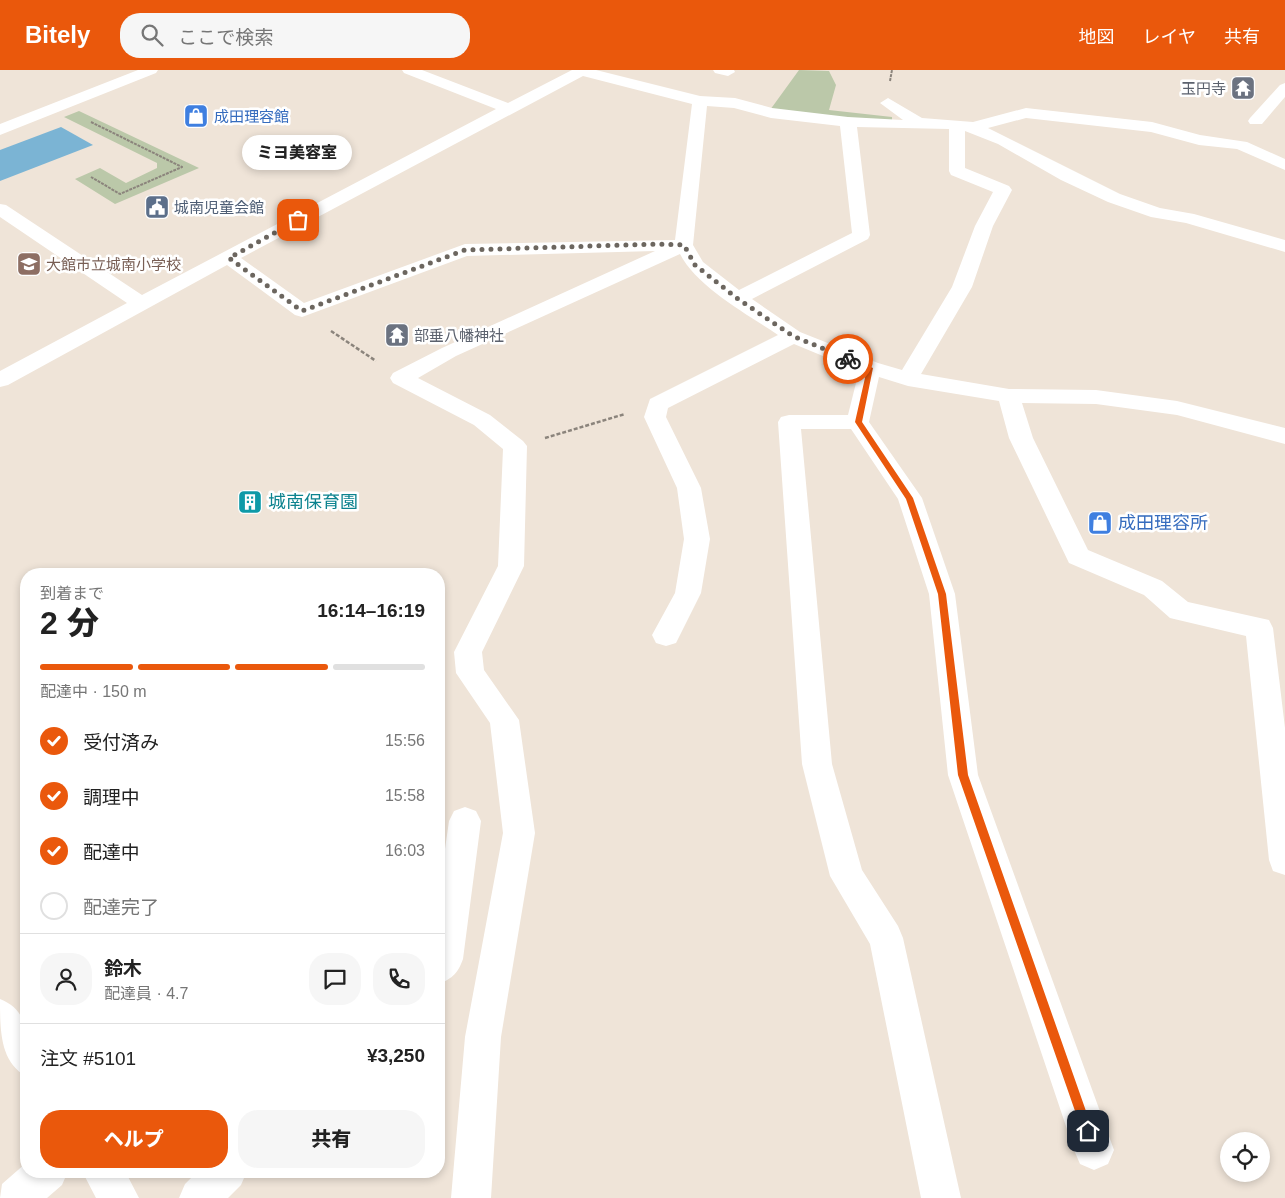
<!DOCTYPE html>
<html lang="ja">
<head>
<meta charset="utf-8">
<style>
  body { margin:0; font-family:Arial,"Noto Sans JP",sans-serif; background:#f6f6f6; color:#222; height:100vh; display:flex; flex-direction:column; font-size:19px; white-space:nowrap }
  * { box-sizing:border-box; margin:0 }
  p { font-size:16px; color:#767676 }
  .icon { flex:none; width:28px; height:28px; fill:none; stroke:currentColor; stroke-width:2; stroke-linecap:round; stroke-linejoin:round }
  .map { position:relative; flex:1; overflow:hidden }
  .side { position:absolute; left:20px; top:498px; width:425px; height:610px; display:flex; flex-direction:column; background:#fff; border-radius:20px; box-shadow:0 2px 8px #0003 }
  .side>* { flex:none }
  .fabs { position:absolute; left:1220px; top:1062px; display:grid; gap:10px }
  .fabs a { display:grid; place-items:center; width:50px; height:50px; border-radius:50%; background:#fff; box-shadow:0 2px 8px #0003; font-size:25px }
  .pin { position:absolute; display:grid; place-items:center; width:42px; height:42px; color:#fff; margin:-21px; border-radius:10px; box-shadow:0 2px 8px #0006 }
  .courier { position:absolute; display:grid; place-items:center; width:50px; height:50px; margin:-25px; border:4px solid #ea580c; border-radius:50%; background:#fff; color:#222; box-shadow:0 1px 6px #0007 }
  .bubble { position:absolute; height:35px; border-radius:18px; background:#fff; box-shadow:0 2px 8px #0003; font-size:16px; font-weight:800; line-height:35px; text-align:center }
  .summary em { font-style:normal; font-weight:800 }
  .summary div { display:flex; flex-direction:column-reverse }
  .summary { display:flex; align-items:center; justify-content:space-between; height:85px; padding:0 20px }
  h1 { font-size:32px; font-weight:800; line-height:38px }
  .bar { display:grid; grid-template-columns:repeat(4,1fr); gap:8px 5px; align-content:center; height:60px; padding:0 20px }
  .bar i { height:6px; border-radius:4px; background:#e0e0e0 }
  .bar .on { background:#ea580c }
  .bar p { grid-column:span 4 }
  .line { display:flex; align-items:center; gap:12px; padding:0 20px; border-top:1px solid #e0e0e0 }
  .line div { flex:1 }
  .round { display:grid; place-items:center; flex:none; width:52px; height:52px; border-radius:20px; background:#f6f6f6 }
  ol { padding:0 20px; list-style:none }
  li { display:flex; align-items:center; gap:15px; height:55px }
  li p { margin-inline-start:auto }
  li .icon { padding:5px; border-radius:50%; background:#ea580c; color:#fff; stroke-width:4 }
  li:last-child { color:#767676 }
  li i { width:28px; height:28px; border:2px solid #e0e0e0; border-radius:50% }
  .primary-button { display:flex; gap:10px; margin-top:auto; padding:10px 20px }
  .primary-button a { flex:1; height:58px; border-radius:20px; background:#ea580c; color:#fff; font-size:20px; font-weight:800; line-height:58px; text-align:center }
  .primary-button a+a { background:#f6f6f6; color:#222 }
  header { display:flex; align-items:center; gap:30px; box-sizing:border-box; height:70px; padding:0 25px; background:#ea580c; color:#fff }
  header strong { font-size:24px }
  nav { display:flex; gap:28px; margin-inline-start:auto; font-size:18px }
  .search { width:350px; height:45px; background:#f6f6f6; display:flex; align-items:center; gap:12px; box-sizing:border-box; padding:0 18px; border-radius:20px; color:#767676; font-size:19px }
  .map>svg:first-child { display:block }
  .green { fill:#bbc8a9 }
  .water { fill:#7bb4d4 }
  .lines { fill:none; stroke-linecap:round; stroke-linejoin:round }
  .path-far1 { stroke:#8b847c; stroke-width:2; stroke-dasharray:3 1; stroke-linecap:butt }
  .path { stroke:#8b847c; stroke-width:2.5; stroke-dasharray:4 2; stroke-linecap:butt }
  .minor { fill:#fff; fill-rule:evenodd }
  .route { fill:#ea580c }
  .done { stroke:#6c665f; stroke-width:5; stroke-dasharray:0 9 }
  .labels { text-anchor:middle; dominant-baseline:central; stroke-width:5; stroke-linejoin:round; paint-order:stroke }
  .far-worship-label { font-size:15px; fill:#5b616d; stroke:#fff; text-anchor:end }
  .far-shop-label { font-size:15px; fill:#366cbe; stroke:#fff; text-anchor:start }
  .far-service-label { font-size:15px; fill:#4e5e75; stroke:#fff; text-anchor:start }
  .far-education-label { font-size:15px; fill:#785e54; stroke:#fff; text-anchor:start }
  .culture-label { font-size:18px; fill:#0d838f; stroke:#fff; text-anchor:start }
  .shop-label { font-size:18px; fill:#366cbe; stroke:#fff; text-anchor:start }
</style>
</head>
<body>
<header>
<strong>Bitely</strong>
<div class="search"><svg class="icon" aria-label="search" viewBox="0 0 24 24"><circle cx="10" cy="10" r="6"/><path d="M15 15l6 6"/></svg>ここで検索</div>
<nav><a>地図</a><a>レイヤ</a><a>共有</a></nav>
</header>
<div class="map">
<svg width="1285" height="1128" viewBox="0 0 1285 1128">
  <rect width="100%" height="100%" fill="#efe4d8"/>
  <path class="green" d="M799 0 829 1 836 15 829 40 892 47V52L770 40Z
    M79 41 199 98 115 134 75 109 100 98 126 113 157 98V93L64 47Z"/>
  <path class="water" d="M61 57 93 75 0 111V80Z"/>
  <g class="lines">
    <path class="path-far1" d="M890 11 892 0
      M91 52 182 97 120 124 91 107"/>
    <path class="path" d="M331 261 376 291
      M545 368 625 344"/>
    <path class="minor" d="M138 0H158L156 3 0 65V54Z
      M402 0H422L508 33 572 0H596L700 26 735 28 772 38 848 47 903 50 880 33 888 28 922 48 973 52 1026 38 1152 52 1200 65 1247 72 1285 89V100L1237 79 1199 75 1151 62 1026 48 988 58 1120 124 1160 138 1194 144 1285 170V182L1186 153 1151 147 1108 132 1061 110 998 74 965 61V98L1009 116 1012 120 993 156 972 217 921 304 1009 319 1096 320 1177 331 1285 358V374L1177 345 1096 334 1022 333 1033 368 1088 480 1162 511 1188 532 1269 550 1273 558 1285 658V805L1273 801 1269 790 1246 566 1170 548 1144 525 1069 493 1009 368 999 331 908 316 879 307 869 352 922 428 955 524 978 705 1114 1080 1108 1094 1094 1100 1080 1094 1074 1080 948 705 929 524 898 429 851 359H801L832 694 862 800 898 856 903 868 961 1128H921L870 874 830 806 802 694 778 352 781 347 789 345H848L859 301 794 274 668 338 666 347 701 418 710 469 701 523 676 573 666 576 656 573 652 565 675 523 684 469 677 418 644 347 650 329 778 265C747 244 697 217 680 184L456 286 418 308 490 345 523 371 527 376 524 496 482 582 484 600 519 650 535 763 501 967 491 1128H451L465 967 503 763 490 653 456 603 454 582 498 496 503 379 474 355 393 313 390 308 393 303 442 278 655 181 467 186 302 247 295 245 227 195 8 315 0 317V301L127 233 0 147V134L6 135 142 225 496 39 404 3ZM583 6 692 34 675 170 465 174 304 233 241 188ZM707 36 734 38 771 48 840 56 852 163 739 220 703 192 693 175ZM857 57 949 59V101L951 105 993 122 975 156 952 217 902 300 878 293 800 262 752 229 868 169 870 165Z
      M713 0H734L735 2 728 6 715 3Z
      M1285 13V27L1262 54H1250L1248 51 1250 48 1280 15Z
      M465 737 476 741 481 751 463 889C458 903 453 908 439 914V821L449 751 454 741Z
      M0 929C33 942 28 975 26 1006 0 992 0 960 0 929Z
      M26 1093V1101H68L62 1115 47 1128H0L2 1114Z
      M82 1101H125L139 1128H96Z
      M198 1101H247L241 1115 228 1128H179L185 1114Z"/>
  </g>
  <path class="route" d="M848 287 873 298 862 352 913 428 946 524 968 705 1093 1061 1088 1066 1082 1061 958 705 938 524 906 429 855 352 867 299 845 290Z"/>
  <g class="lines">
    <path class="done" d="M298 150 229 188 302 241 465 180 657 174 684 175 695 195 738 229 793 266 848 289"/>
  </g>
  <defs>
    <symbol id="temple-square" viewBox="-11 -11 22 22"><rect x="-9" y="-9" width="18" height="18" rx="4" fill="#6b7280" stroke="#fff"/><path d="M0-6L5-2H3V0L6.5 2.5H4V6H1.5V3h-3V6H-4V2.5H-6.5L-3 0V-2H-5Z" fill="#fff"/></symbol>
    <symbol id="shop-square" viewBox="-11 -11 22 22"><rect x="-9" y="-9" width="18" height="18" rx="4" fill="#3f7fe0" stroke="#fff"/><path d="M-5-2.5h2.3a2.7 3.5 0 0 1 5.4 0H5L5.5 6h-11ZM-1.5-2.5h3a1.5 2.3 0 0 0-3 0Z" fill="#fff"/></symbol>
    <symbol id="civic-square" viewBox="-11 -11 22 22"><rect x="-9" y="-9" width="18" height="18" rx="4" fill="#5c6f8a" stroke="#fff"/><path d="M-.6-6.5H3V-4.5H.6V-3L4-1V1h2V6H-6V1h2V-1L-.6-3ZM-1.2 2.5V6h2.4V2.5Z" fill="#fff"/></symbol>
    <symbol id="school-square" viewBox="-11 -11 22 22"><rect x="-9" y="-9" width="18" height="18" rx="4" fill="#8d6e63" stroke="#fff"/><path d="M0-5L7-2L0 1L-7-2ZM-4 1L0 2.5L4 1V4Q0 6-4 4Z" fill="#fff"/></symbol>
    <symbol id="building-square" viewBox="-11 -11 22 22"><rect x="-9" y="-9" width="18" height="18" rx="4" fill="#0f9aa8" stroke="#fff"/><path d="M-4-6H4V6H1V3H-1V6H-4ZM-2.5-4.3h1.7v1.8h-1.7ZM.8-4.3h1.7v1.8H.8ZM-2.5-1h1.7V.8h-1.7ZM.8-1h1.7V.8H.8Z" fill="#fff"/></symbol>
  </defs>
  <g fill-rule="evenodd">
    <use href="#temple-square" x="1229" y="4" width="28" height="28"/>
    <use href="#shop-square" x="182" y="32" width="28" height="28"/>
    <use href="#civic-square" x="143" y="123" width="28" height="28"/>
    <use href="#school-square" x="15" y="180" width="28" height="28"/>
    <use href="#temple-square" x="383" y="251" width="28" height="28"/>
    <use href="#building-square" x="236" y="418" width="28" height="28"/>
    <use href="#shop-square" x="1086" y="439" width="28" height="28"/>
  </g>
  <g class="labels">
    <g class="far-worship-label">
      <text x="1226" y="18">玉円寺</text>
      <text x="414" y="265" text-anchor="start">部垂八幡神社</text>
    </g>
    <g class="far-shop-label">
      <text x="214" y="46">成田理容館</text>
    </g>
    <g class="far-service-label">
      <text x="174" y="137">城南児童会館</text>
    </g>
    <g class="far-education-label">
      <text x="46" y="194">大館市立城南小学校</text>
    </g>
    <g class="culture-label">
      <text x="268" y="432">城南保育園</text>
    </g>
    <g class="shop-label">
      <text x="1118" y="453">成田理容所</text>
    </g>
  </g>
</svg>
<div class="fabs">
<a><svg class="icon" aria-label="locate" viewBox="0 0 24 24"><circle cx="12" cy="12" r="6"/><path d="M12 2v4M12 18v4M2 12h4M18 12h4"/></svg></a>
</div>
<div class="pin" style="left:298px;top:150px;background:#ea580c"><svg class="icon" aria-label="bag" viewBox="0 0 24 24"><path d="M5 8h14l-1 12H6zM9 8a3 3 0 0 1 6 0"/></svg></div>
<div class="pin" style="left:1088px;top:1061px;background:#1f2937"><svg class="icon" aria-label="home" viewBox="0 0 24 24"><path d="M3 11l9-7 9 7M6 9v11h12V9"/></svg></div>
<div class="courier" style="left:848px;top:289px"><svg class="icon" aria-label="bike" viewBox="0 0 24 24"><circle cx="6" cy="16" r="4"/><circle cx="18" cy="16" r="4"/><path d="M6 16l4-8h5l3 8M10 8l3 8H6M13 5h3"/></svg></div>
<div class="bubble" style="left:242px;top:65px;width:110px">ミヨ美容室</div>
<section class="side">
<div class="summary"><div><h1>2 分</h1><p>到着まで</p></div><em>16:14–16:19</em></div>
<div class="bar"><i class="on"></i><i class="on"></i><i class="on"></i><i></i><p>配達中 · 150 m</p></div>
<ol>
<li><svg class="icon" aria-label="check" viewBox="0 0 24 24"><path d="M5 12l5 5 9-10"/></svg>受付済み<p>15:56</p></li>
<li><svg class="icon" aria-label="check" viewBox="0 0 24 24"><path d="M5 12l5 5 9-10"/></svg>調理中<p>15:58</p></li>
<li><svg class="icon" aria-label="check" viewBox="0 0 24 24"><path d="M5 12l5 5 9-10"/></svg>配達中<p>16:03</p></li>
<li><i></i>配達完了</li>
</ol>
<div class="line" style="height:90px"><a class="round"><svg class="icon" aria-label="person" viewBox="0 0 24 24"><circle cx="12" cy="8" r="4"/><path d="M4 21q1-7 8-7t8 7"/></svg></a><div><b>鈴木</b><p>配達員 · 4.7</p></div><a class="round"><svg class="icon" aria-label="chat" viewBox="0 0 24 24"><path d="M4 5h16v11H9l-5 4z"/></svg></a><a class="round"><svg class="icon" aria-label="phone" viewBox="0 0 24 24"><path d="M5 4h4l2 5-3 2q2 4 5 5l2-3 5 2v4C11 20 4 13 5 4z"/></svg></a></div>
<div class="line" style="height:65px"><div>注文 #5101</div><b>¥3,250</b></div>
<div class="primary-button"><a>ヘルプ</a><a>共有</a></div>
</section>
</div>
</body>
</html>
